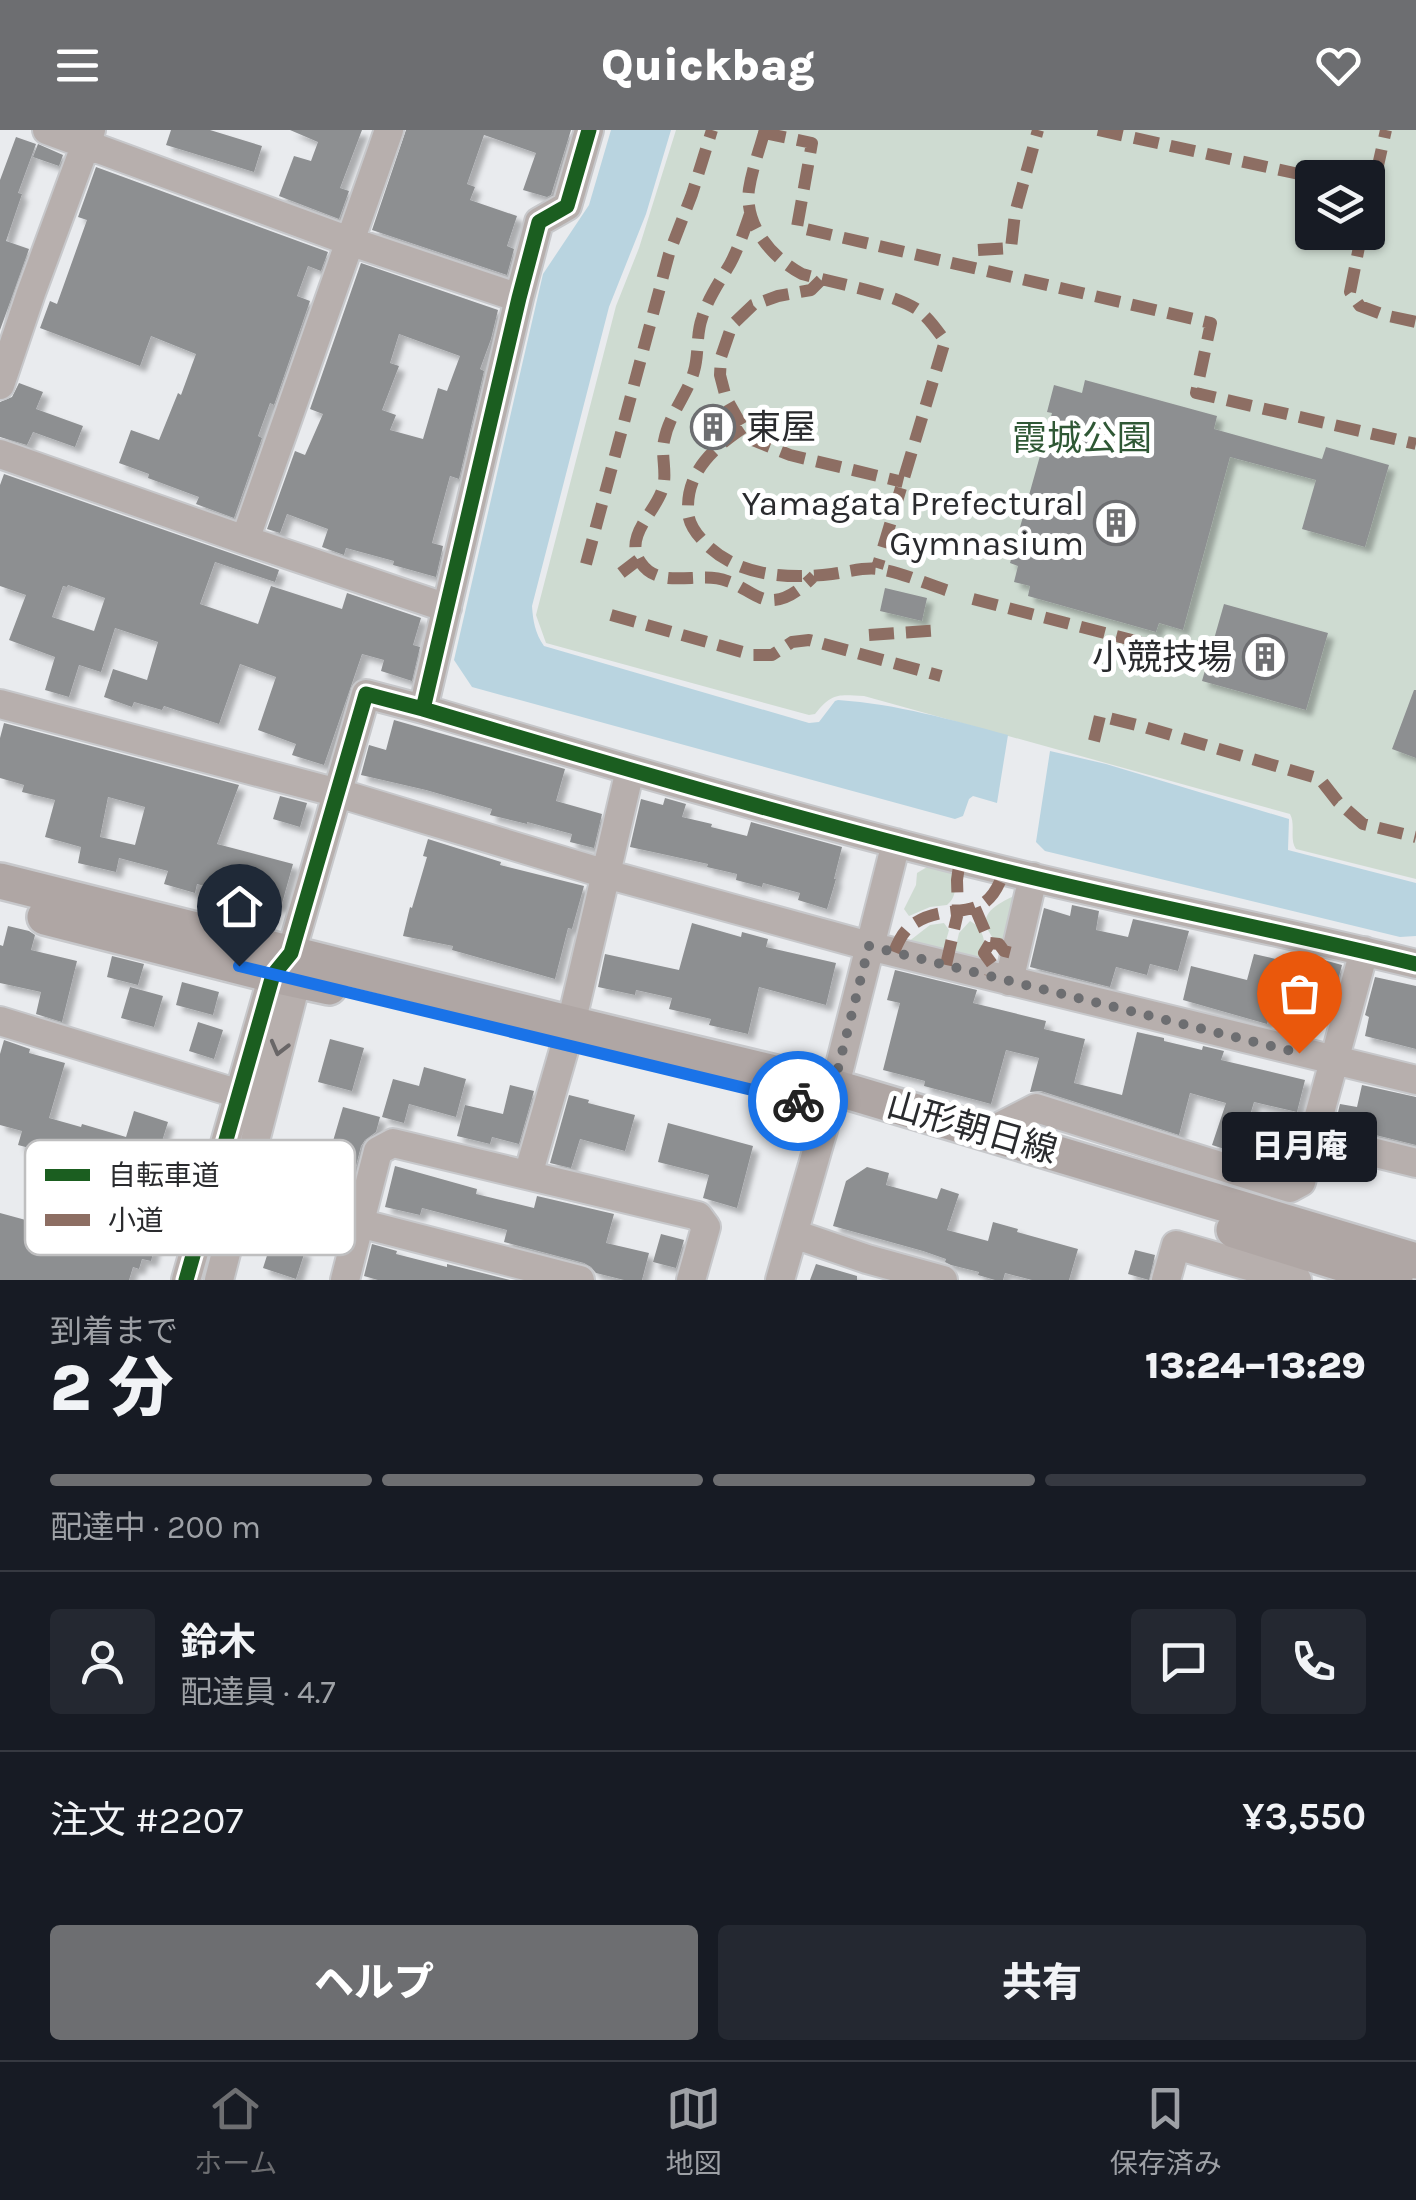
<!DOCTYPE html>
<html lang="ja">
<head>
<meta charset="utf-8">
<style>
  body { margin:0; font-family:Karla,"Noto Sans JP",sans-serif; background:#242831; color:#f1f3f6; height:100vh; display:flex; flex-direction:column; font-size:38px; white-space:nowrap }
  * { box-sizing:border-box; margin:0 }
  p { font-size:32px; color:#9ea1a6 }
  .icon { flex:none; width:55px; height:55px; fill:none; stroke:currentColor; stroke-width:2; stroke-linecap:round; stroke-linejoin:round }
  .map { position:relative; height:1150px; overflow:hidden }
  .panel { display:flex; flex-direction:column; background:#171b24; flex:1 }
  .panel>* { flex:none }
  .fabs { position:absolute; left:1295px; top:30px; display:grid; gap:20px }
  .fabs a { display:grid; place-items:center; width:90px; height:90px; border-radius:10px; background:#171b24; box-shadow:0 2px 8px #0004; font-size:50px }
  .pin { position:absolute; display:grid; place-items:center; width:85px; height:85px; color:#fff; margin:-102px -42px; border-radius:50% 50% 50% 0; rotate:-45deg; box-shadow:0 0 10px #0007 }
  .pin .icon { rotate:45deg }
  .courier { position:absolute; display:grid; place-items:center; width:100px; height:100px; margin:-50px; border:8px solid #1a73e8; border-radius:50%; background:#fff; color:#222; box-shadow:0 2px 12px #0007 }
  .bubble { position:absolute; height:70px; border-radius:10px; background:#171b24; box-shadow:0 2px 8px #0004; font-size:32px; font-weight:800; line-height:70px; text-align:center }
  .overview em { font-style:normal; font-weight:800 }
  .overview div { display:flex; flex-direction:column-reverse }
  .overview { display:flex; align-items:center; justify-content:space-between; height:170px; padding:0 50px }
  h1 { font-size:65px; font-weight:800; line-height:75px }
  .bar { display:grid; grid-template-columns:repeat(4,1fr); gap:15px 10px; align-content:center; height:120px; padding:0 50px }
  .bar i { height:12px; border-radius:8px; background:#363941 }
  .bar .selected { background:#6d6e71 }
  .bar p { grid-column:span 4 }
  .line { display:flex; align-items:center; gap:25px; padding:0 50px; border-top:2px solid #363941 }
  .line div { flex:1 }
  .round { display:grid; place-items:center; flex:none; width:105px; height:105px; border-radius:10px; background:#242831 }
  .action { display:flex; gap:20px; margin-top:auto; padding:20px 50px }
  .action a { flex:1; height:115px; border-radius:10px; background:#6d6e71; color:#fff; font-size:40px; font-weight:800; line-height:115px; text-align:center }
  .action a+a { background:#242831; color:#f1f3f6 }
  header { display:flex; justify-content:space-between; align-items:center; height:130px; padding:0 50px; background:#6d6e71; color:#fff; font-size:45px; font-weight:800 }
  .tabs { display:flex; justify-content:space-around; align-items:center; height:140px; border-top:2px solid #363941; background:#171b24; font-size:28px; color:#9ea1a6 }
  .tabs a { display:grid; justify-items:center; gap:5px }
  .tabs .selected { color:#6d6e71 }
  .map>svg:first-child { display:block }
  .green { fill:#cedbd1; fill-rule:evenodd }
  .water { fill:#b9d4e0 }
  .building { fill:#8d8f91; fill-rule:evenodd; filter:url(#shadow) }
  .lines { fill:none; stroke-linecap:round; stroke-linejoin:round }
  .minor-casing { stroke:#c7c8cb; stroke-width:32 }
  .major-casing { stroke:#c7c8cb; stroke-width:40 }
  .minor { stroke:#b7afad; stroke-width:28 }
  .major { stroke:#afa6a4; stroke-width:35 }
  .quiet { stroke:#8d6e63; stroke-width:12; stroke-dasharray:25 12; stroke-linecap:butt }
  .cycleway-casing { stroke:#fff; stroke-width:21 }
  .cycleway { stroke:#1b5e20; stroke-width:15 }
  .oneway { stroke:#696667 }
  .done { stroke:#6d6e71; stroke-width:10; stroke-dasharray:0 18 }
  .route { stroke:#1a73e8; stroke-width:12 }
  .labels { text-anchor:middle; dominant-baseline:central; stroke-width:10; stroke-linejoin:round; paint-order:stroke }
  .poi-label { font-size:35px; fill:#2a2b2e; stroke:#fff; text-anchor:end }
  .park-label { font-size:35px; fill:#2f5835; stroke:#fff }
  .street-label { font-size:35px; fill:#2a2b2e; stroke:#fff }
  .key { fill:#fff; stroke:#bfbfc0; stroke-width:2.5 }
  .key-label { font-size:28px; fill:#2a2b2e }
</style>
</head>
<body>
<header><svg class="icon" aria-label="menu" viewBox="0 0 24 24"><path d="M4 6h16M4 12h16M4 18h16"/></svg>Quickbag<svg class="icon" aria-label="heart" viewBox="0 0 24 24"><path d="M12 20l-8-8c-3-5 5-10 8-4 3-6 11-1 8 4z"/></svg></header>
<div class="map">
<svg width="1416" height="1150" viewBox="0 0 1416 1150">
  <defs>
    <filter id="shadow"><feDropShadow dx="6" dy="6" stdDeviation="2.5" flood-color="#0004"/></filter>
  </defs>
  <rect width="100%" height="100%" fill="#e9ebee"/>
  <path class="green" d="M676 0H1416V749L1296 719C1289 709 1296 695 1290 684L864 566C838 565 833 562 815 584L809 585 546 513 536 485 616 176 639 118ZM1312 48H1368V102H1312Z
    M932 734 950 739C955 751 959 765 947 775L930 777 909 786 904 779 916 755 917 743Z
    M1016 765 1007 818 1001 811 993 809C991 804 986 799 986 793 984 779 1006 770 1016 765Z
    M970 791C977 794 985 805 984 814 984 818 982 821 982 825L989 834 954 825 959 803Z
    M944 793 949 800 942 825 908 812 930 795Z"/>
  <path class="water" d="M611 0H671L646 84 609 177 532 476C533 491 535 503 544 516L809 593 819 592 835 571 838 570C897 574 952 590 1008 605L997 673 973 666 969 669 963 686 955 689 472 557 454 530 543 144 589 75Z
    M1050 621 1106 634 1289 689 1288 720 1416 753V806L1400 807 1045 721 1036 712Z"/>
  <path class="building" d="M171 0H210L262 16 254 42 166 15Z
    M290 0H362L340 58 349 61 339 89 279 66 294 26 311 31 318 12Z
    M406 0H571L551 65 547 67 523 60 536 23 484 5 467 54 475 57 470 70 517 86 507 116 514 119 507 145 372 100Z
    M16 7 36 14 18 63 22 64 6 111 29 119 0 200V50Z
    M38 14 63 25 59 36 33 27Z
    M96 37 328 122 321 141 308 136 297 166 310 171 274 275 270 273 258 306 262 308 234 388 196 374 199 367 148 348 149 344 119 333 131 300 159 310 178 263 181 265 196 224 151 206 140 236 40 198 50 171 57 174 87 90 78 87Z
    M361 133 498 180 491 209 480 239 484 241 459 349 450 346 432 413 443 416 436 447 393 435 394 431 346 418 344 425 322 417 328 399 287 384 280 403 267 399 295 321 305 325 323 284 310 279ZM399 204 460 226 447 261 438 258 423 309 390 300 396 285 382 280 399 236 390 233Z
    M1085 250 1217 286 1214 299 1322 329 1326 317 1389 335 1365 417 1302 399 1316 350 1230 327 1183 500 1159 493 1156 502 1028 466 1030 456 1014 452 1018 436 1010 433 1052 283 1047 282 1054 255 1082 263Z
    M19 253 43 262 36 279 83 296 75 317 33 302 27 315 0 307V272L12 267Z
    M717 286 724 296 721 305 710 307 702 298 706 287Z
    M4 344 279 440 275 452 215 432 200 474 258 494 271 456 342 479 347 463 421 488 413 515 420 517 412 551 381 541 384 530 362 524 324 635 292 625 296 614 258 600 276 547 240 534 219 594 164 576 162 580 134 572 132 577 104 567 113 539 147 550 158 512 115 498 101 542 79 535 69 567 45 560 55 527 9 510 26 465 0 456V355ZM68 455 105 468 94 501 52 487 63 456 67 457Z
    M885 458 927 468 922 491 880 481Z
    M1224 474 1328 503 1306 580 1202 551Z
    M1414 560H1416V628L1392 619Z
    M394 590 565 639 556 671 602 684 594 718 570 712 572 704 527 692V694L490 685 492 679 426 660 361 645 369 615 386 620Z
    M4 593 239 655 217 714 293 734 281 777 197 754 195 763 164 754 168 741 119 728 116 742 78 733 81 717 45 707 55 670 22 662 24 655 0 648V608ZM108 667 145 677 135 715 100 707Z
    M280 666 307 673 300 697 273 689Z
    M665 668 686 674 682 687 712 694 711 697 747 706 751 692 842 717 834 749H836L827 779 798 770 800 763 763 753 762 757 736 750 737 744 707 737 708 734 630 717 641 669 663 675Z
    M428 709 501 732 500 735 584 756 572 799 568 798 555 849 452 820 453 816 403 806 410 777 412 778 427 727 423 726Z
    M1072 775 1099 781 1096 800 1128 807 1133 789 1189 801 1178 841 1150 834 1147 845 1116 837 1110 857 1030 837 1044 778 1070 786Z
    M692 793 741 807 742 802 768 809 766 817 836 833 826 875 759 857 748 904 709 895 711 889 669 879 672 868 636 860 635 865 598 857 605 824 679 840Z
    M8 796 29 801 35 805 31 820 77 831 62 892 36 884 41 862 0 853V815L3 816Z
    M1254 824 1280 830 1270 872 1273 873 1267 894 1183 870 1191 836 1247 850Z
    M112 826 144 834 138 855 107 847Z
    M1316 828 1342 835 1331 877 1305 871Z
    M895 840 977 860 973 873 1046 891 1044 899 1085 909 1074 953 1122 965 1137 902 1164 908V911L1202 920 1203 916 1224 921 1221 930 1305 950 1297 982 1254 972 1244 1005 1292 1019 1287 1039 1212 1015 1226 973 1190 963 1179 1005 1041 961 1030 962 1039 928 1006 920 991 974 924 956 925 951 883 940 900 873 887 870Z
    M1375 847 1416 856V919L1365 906 1369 887 1365 885Z
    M182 852 219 862 213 885 176 875Z
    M130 857 163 866 154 897 121 888Z
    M198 892 223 900 214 929 189 921Z
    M330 909 364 918 352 961 318 952Z
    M4 910 30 919 29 923 65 933 49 988 81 997 82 994 126 1007 134 981 168 992 159 1021 149 1018 141 1046 138 1045 130 1073 164 1082 151 1131 142 1129 139 1139 133 1137 129 1150H0V1083L33 1092 29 1106 90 1123 99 1092 41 1073 56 1025 18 1015 22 1001 0 995V924Z
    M424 937 466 949 456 987 409 974 404 993 382 987 393 949 419 956Z
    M510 955 534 961 519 1014 492 1007 490 1014 457 1006 465 975 503 984Z
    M1362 955 1416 967V1015L1335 995 1340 974 1357 977Z
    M569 965 589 970 588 973 635 985 625 1021 580 1009 571 1038 550 1033Z
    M343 977 380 987 376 1002 365 1010 361 1016 350 1060 321 1052Z
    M668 993 753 1016 737 1078 703 1068 709 1045 658 1032Z
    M395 1036 477 1059 476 1064 534 1078 537 1066 614 1084 606 1113 649 1123 642 1150H624L596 1143 591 1137 584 1133 504 1112 507 1100 422 1078 420 1085 385 1077Z
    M867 1037 889 1043 886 1055 937 1069 941 1058 959 1064 947 1100 988 1111 993 1092 1018 1099 1017 1102 1078 1119 1069 1150H1032L1005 1143 1003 1150H995L978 1145 979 1142 951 1135 945 1132 946 1129 923 1121 833 1096 846 1051Z
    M661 1104 684 1110 676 1138 653 1132Z
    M272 1110 305 1121 296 1149 263 1138Z
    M372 1114 397 1121 396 1124 447 1137V1134L510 1150H378L364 1146Z
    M1135 1120 1155 1125 1149 1150 1128 1144Z
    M816 1134 857 1146V1150H810Z"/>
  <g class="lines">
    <defs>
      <path id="minor" d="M47 0 349 111 519 168
        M589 0 567 76 539 92 519 168 423 579C615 636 807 692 1001 740 1139 774 1278 800 1416 834
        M0 255 31 163 91 0
        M0 324 245 410 447 478
        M245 410 389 0
        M0 574 338 663 606 744 869 816 1416 950
        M1009 851 1033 747
        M0 891 239 964
        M571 894 630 640
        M987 1003 1036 978 1290 1058 1301 1052 1364 821
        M1315 1008 1416 1033
        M528 1045 566 913
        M359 1093 580 1150
        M794 1104 867 1129 943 1150
        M186 1150 273 845 291 823 366 564 423 579
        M219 1150 297 849 294 834
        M345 1150 378 1021 393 1013 698 1086 706 1097 691 1150
        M780 1150 829 979 896 713
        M1166 1150 1176 1115 1297 1150"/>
      <path id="major" d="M0 751 571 894 833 957 1416 1131
        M45 787 273 845 329 857
        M1234 1100 1395 1150"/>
    </defs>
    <use href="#minor" class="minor-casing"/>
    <use href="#major" class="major-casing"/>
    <use href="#minor" class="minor"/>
    <use href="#major" class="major"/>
    <path class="quiet" d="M765 0 764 3 812 13 797 97 1211 193 1196 263 1416 314
      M1098 0 1299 44 1312 63
      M764 3C759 21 752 40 749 59 744 95 772 128 802 144 833 153 894 163 918 180 929 188 937 200 945 211L877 438
      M1368 80 1386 0
      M750 84C744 101 739 117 730 134 720 151 708 168 702 188 696 205 699 224 694 241 687 266 669 284 664 311 661 326 667 342 663 357 657 382 622 406 641 433 660 461 701 440 727 451 740 455 750 464 761 468 782 476 801 459 814 446
      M1362 102 1350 162 1360 176 1384 185 1416 192
      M978 120 1011 118 1015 83 1038 0
      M821 150 811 160 778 166 753 175 732 195 721 227 720 245 726 268 743 298 755 311 790 325 903 352
      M743 298C715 317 688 340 688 377 687 394 697 405 708 416 741 447 790 449 832 444 847 442 864 437 878 439 901 442 929 455 952 462
      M586 434 669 124 692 64 712 0
      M621 443 638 430
      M973 469 1159 517 1158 524
      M611 485 753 525H772L792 512 809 510 941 546
      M869 505 941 500
      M1094 611 1100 586 1141 596 1320 649 1338 672 1363 694 1416 707
      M975 778 990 813 999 814 1004 821 1016 824
      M990 813 984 823 992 834 990 846
      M894 822C898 812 903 801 912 795 950 768 985 800 1004 741
      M946 835 958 782 957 750 960 729"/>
    <defs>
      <path id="cycleway" d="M589 0 567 76 539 92 519 168 423 579C615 636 807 692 1001 740 1139 774 1278 800 1416 834
        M186 1150 273 845 291 823 366 564 423 579"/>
    </defs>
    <use href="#cycleway" class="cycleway-casing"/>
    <use href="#cycleway" class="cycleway"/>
  </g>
  <defs><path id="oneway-chevron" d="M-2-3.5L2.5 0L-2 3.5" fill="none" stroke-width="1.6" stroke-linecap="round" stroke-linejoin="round" transform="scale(2.5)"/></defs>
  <use class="oneway" href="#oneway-chevron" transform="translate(279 918) rotate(105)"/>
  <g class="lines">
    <path class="done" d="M798 971 828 978 869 816 1299 923"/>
    <path class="route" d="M239 836 798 971"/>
  </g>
  <defs>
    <symbol id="building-ring" viewBox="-11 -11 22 22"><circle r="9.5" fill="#fff" stroke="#6d6e71" stroke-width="1.5"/><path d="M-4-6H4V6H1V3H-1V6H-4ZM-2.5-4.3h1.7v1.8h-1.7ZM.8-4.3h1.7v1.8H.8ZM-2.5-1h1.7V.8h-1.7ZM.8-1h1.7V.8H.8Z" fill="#6d6e71"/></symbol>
  </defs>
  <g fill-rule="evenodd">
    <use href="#building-ring" x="688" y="272" width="50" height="50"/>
    <use href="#building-ring" x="1091" y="368" width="50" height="50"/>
    <use href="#building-ring" x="1240" y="502" width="50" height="50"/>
  </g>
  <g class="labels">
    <g class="poi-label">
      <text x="746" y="297" text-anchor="start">東屋</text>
      <text x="1084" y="373">Yamagata Prefectural<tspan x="1084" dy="40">Gymnasium</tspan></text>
      <text x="1232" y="527">小競技場</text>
    </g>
    <g class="park-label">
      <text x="1082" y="308">霞城公園</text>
    </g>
    <g class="street-label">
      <text transform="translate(972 998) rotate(16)">山形朝日線</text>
    </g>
  </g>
  <rect x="25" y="1010" width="330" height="115" rx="15" class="key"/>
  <rect x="45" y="1039" width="45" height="12" fill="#1b5e20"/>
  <rect x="45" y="1084" width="45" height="12" fill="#8d6e63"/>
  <g class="key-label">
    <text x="108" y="1055">自転車道</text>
    <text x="108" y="1100">小道</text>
  </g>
</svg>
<div class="fabs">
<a><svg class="icon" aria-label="layers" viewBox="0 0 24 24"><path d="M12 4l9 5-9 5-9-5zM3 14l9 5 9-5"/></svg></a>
</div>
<div class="pin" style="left:1299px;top:923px;background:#ea580c"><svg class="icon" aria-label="bag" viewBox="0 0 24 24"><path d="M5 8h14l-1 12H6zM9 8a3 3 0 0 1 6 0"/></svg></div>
<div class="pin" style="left:239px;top:836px;background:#1f2937"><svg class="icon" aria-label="home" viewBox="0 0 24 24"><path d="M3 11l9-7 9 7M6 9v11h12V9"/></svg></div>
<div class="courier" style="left:798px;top:971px"><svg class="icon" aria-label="bike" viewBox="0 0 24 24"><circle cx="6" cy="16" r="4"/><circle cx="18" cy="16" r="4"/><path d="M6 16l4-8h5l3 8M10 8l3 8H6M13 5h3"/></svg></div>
<div class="bubble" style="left:1222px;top:982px;width:155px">日月庵</div>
</div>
<section class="panel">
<div class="overview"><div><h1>2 分</h1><p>到着まで</p></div><em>13:24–13:29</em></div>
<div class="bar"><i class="selected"></i><i class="selected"></i><i class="selected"></i><i></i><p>配達中 · 200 m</p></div>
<div class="line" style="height:180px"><a class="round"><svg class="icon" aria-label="person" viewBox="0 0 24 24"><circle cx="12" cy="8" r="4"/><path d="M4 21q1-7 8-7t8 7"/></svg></a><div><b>鈴木</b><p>配達員 · 4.7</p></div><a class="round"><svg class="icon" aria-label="chat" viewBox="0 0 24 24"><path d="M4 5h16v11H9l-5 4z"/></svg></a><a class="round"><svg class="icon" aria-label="phone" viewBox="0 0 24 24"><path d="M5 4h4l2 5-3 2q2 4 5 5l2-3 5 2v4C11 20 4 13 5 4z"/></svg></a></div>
<div class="line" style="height:130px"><div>注文 #2207</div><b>¥3,550</b></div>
<div class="action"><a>ヘルプ</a><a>共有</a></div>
</section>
<nav class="tabs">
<a class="selected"><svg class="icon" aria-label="home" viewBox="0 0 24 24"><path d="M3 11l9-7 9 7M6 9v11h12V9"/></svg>ホーム</a>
<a><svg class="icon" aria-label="map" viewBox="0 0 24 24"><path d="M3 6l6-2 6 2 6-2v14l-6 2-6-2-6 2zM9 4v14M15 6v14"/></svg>地図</a>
<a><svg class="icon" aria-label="saved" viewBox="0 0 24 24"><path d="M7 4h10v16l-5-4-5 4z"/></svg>保存済み</a>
</nav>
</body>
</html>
